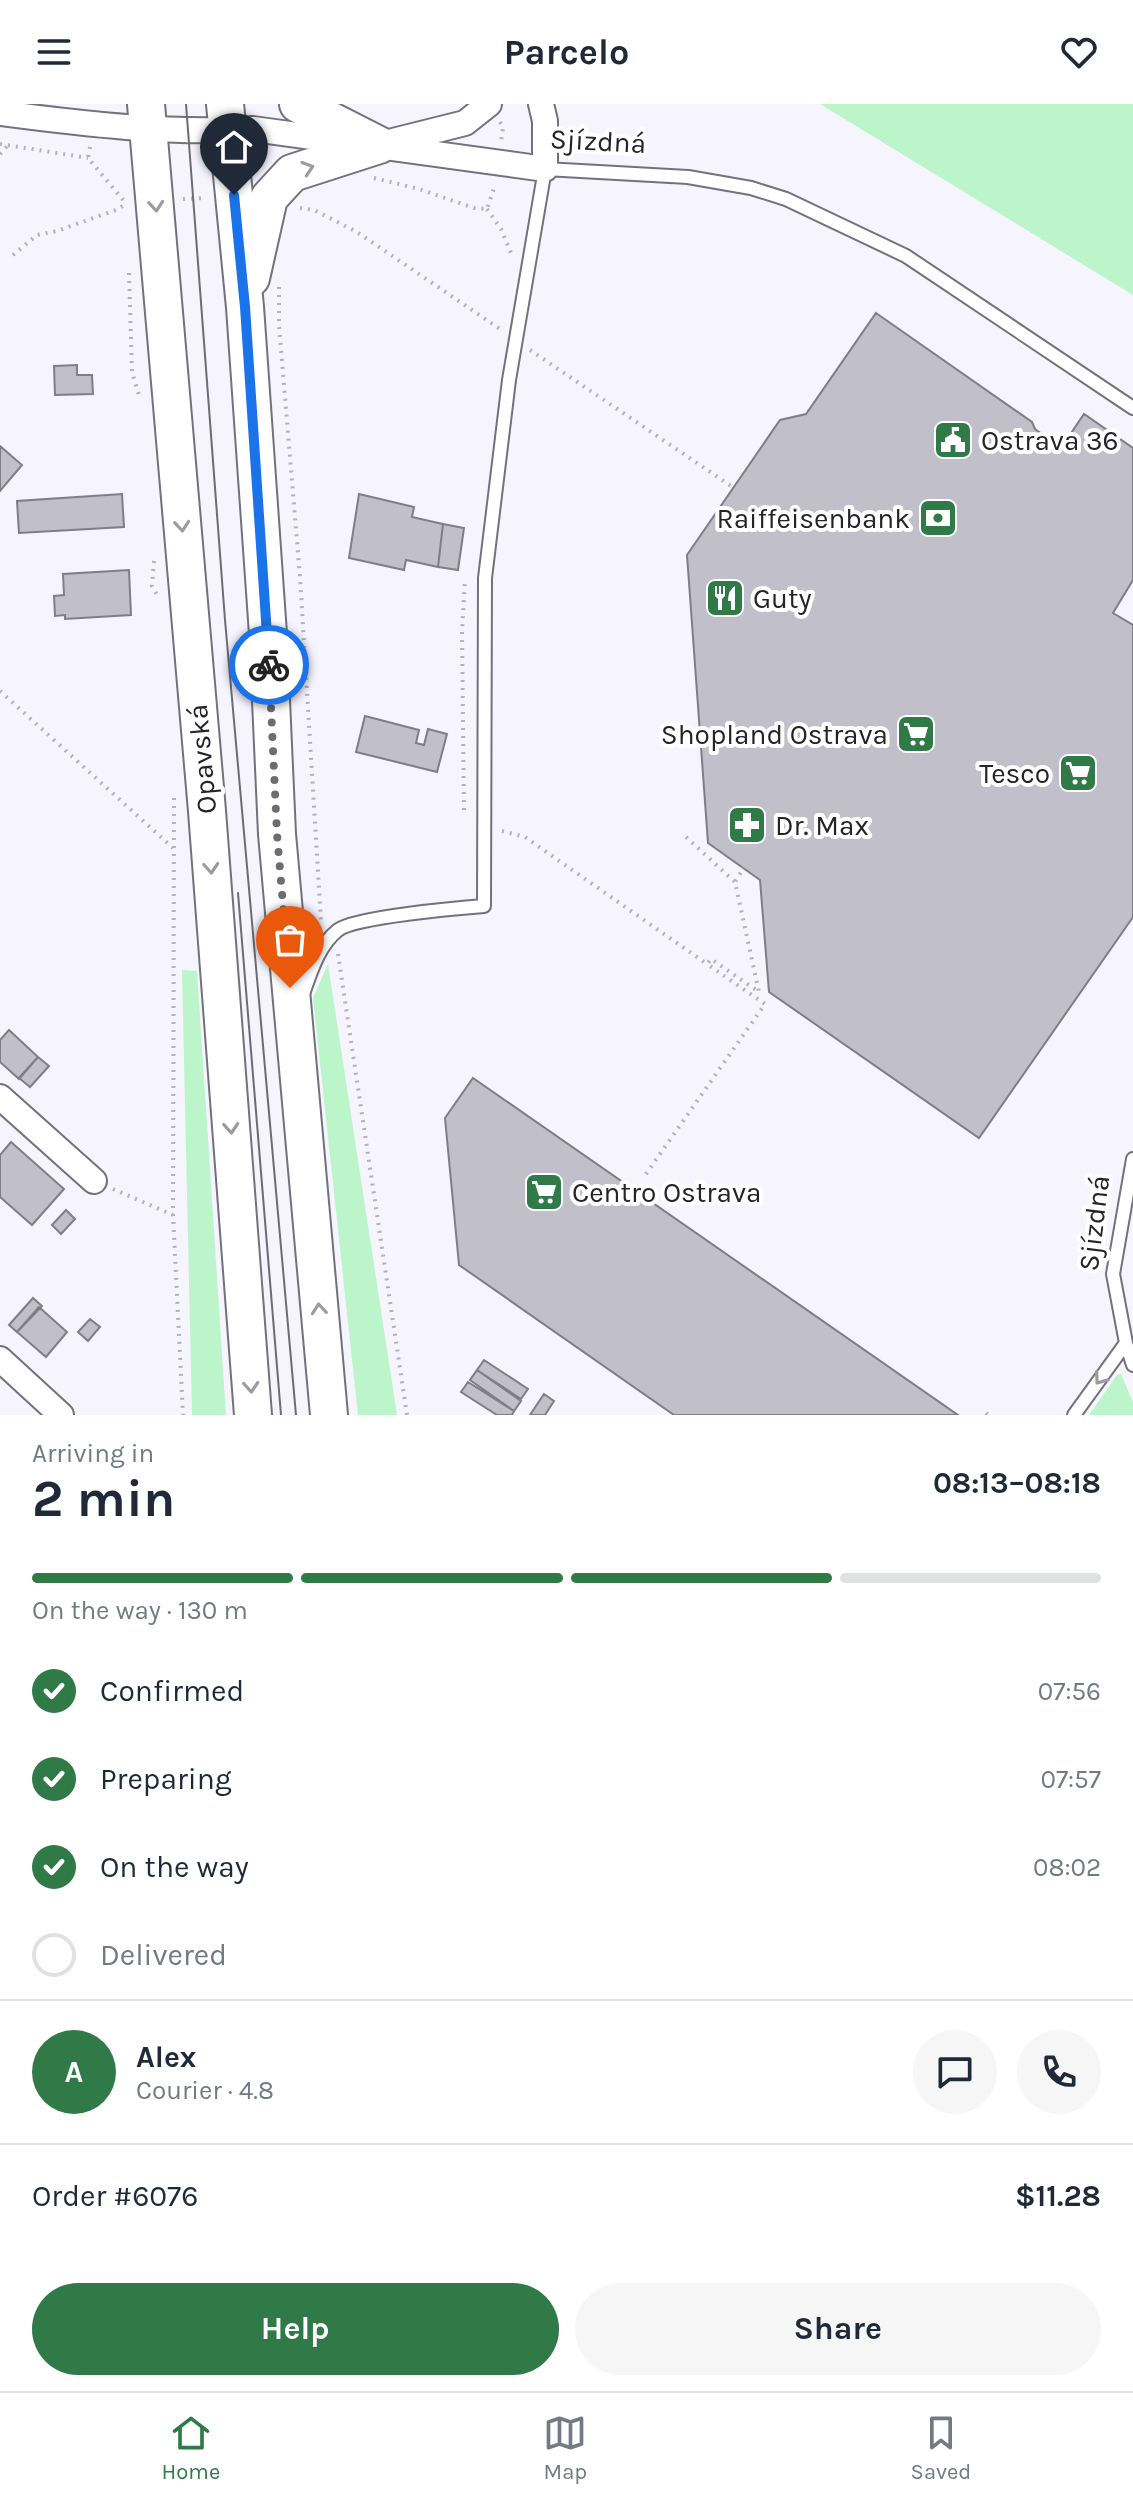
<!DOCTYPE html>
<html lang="en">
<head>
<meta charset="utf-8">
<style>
  body { margin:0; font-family:Karla,sans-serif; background:#f6f6f7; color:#1f2937; height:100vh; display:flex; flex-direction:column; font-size:30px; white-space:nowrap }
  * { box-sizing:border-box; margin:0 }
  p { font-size:26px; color:#747a83 }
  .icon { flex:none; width:44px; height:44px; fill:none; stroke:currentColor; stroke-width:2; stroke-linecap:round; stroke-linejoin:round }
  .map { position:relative; height:1311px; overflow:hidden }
  .drawer { display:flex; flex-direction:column; background:#fff; flex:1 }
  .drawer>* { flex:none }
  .pin { position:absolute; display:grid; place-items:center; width:68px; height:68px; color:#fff; margin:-82px -34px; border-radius:50% 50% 50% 0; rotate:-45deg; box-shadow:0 0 8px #0007 }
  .pin .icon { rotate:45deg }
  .courier { position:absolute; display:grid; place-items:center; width:80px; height:80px; margin:-40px; border:6px solid #1a73e8; border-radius:50%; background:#fff; color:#222; box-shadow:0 2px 10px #0007 }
  .headline em { font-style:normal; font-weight:700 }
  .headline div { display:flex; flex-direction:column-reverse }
  .headline { display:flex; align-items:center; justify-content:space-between; height:136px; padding:0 32px }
  h1 { font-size:52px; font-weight:700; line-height:60px }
  .bar { display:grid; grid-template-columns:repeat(4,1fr); gap:12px 8px; align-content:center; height:96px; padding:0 32px }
  .bar i { height:10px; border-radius:6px; background:#e0e1e3 }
  .bar .current { background:#307a48 }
  .bar p { grid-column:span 4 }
  .line { display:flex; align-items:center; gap:20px; padding:0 32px; border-top:2px solid #e0e1e3 }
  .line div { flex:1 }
  .round { display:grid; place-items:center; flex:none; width:84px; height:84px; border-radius:42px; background:#f6f6f7 }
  ol { padding:0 32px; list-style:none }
  li { display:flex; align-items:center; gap:24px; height:88px }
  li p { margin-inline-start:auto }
  li .icon { padding:8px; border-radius:50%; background:#307a48; color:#fff; stroke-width:4 }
  li:last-child { color:#747a83 }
  li i { width:44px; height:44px; border:4px solid #e0e1e3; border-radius:50% }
  .primary-button { display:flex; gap:16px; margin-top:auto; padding:16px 32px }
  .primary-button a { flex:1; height:92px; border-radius:48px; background:#307a48; color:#fff; font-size:32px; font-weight:700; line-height:92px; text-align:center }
  .primary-button a+a { background:#f6f6f7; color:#1f2937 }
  header { display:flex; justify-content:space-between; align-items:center; height:104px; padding:0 32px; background:#fff; font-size:36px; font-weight:700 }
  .dock { display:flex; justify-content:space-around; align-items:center; height:112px; border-top:2px solid #e0e1e3; background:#fff; font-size:22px; color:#747a83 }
  .dock a { display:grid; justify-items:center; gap:4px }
  .dock .current { color:#307a48 }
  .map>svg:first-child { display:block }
  .green { fill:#bcf5c9 }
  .building { fill:#c0bfca; stroke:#7f7d88; stroke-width:2 }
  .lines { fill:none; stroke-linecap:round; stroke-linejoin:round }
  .service-casing { stroke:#73717c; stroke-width:16 }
  .minor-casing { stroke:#73717c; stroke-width:28 }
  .secondary-casing { stroke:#73717c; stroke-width:40 }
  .path { stroke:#b3b1ba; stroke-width:4; stroke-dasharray:2 6; stroke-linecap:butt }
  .service { stroke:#fff; stroke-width:12 }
  .minor { stroke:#fff; stroke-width:24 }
  .secondary { stroke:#fff; stroke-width:36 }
  .tram { stroke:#6d6c73; stroke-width:2 }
  .oneway { stroke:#9c9c9e }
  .done { stroke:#6e6c73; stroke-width:8; stroke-dasharray:0 14.4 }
  .route { stroke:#1a73e8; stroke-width:10 }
  .labels { text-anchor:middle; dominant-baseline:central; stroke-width:8; stroke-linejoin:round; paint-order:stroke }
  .street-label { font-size:28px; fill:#242328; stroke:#fff }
  .poi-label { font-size:28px; fill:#242328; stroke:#fff; text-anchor:start }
</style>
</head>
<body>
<header><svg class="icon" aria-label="menu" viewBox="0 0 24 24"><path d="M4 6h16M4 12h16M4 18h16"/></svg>Parcelo<svg class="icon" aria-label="heart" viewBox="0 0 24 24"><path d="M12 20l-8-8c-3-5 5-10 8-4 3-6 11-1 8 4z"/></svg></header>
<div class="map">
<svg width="1133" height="1311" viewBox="0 0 1133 1311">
  <rect width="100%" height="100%" fill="#f6f4fe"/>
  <path class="green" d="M820 0H1133V191Z
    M328 860 397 1311H358L313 894Z
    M182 866 197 867 226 1311H192Z
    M1121 1270 1133 1298V1311H1089L1117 1271Z"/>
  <path class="building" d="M876 209 1032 318 1035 325 1061 344 1084 310 1133 344V476L1113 509 1133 521V813L979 1034 769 888 760 776 708 739 687 451 780 316 806 310Z
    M77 261V271H92L93 290 55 291 54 262Z
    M0 342 22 361 0 387Z
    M122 390 124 423 19 429 17 397Z
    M359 390 414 403 412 413 443 420 438 463 406 456 404 466 349 454Z
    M443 420 464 424 458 466 438 463Z
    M129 466 131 511 65 515V511L55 512 54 492 64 491 63 470Z
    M365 612 419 626 416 639 424 641 428 625 447 630 437 668 356 648Z
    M9 926 38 953 19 975 0 958V936Z
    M38 953 49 962 30 983 19 974Z
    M473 974 958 1311H674L459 1161 445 1014Z
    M11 1038 64 1085 32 1121 0 1093V1051Z
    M66 1106 75 1115 61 1130 52 1121Z
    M33 1194 42 1202 17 1228 9 1221Z
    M39 1203 67 1228 46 1253 17 1228Z
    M90 1215 100 1223 88 1237 78 1228Z
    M484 1256 528 1285 521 1295 477 1266Z
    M477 1266 521 1297 514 1307 470 1276Z
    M468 1278 514 1307 512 1311H497L461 1288Z
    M544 1290 554 1297 545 1311H530Z"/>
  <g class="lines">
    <defs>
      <path id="service" d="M303 890C311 867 319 841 338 826 355 813 459 804 484 802L485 474 509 276 545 65 688 73 751 84 786 95 906 152 1133 304
        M1133 1055 1113 1170 1126 1239 1133 1261
        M1074 1311 1126 1239"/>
      <path id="minor" d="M0 9C84 20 169 30 253 25L545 65V17L541 0
        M393 37 465 19 489 0
        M0 993 94 1077
        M0 1255 61 1311"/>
      <path id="secondary" d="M146 0 207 707 253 1311
        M225 0 245 203 268 530 277 730 329 1311
        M298 0 379 41
        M251 174 269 94 292 69 379 41"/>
    </defs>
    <use href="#service" class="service-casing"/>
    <use href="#minor" class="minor-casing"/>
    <use href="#secondary" class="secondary-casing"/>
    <path class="path" d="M500 18 503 24 501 37
      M0 40 88 54
      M90 43 88 54 124 97
      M0 50 8 41
      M374 74 419 85 474 104 487 105 495 81
      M183 95 206 94
      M300 104 314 106 357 128 500 225
      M487 105 501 125 511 149
      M13 151 37 131 57 127 116 106 126 100
      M129 169 132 268 139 291
      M279 183V221L300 473 321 817
      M530 246 734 384
      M154 457 152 482 157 491
      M0 587 173 744
      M174 694 173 1111 183 1311
      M464 706 462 528 465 475
      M502 727 525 733 707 860
      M686 733 735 778
      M338 850 407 1311
      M646 1070 765 900 707 860 711 855 759 888 735 778 744 763
      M113 1085 173 1111
      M986 1309 988 1311"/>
    <use href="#service" class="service"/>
    <use href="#minor" class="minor"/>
    <use href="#secondary" class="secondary"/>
    <path class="tram" d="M186 0 225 516 296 1311
      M238 789 281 1311"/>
  </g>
  <defs><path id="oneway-chevron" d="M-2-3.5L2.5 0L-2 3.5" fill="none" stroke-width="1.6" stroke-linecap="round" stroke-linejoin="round" transform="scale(2)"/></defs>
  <g class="oneway">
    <use href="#oneway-chevron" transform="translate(308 64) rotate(-18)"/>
    <use href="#oneway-chevron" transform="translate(156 102) rotate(85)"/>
    <use href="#oneway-chevron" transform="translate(182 422) rotate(85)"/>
    <use href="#oneway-chevron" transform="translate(211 764) rotate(86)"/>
    <use href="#oneway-chevron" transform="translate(231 1024) rotate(86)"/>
    <use href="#oneway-chevron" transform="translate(319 1205) rotate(-95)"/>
    <use href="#oneway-chevron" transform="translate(1100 1275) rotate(126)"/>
    <use href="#oneway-chevron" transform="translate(251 1283) rotate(86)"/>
  </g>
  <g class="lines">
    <path class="done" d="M269 561 277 730 290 884"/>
    <path class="route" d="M234 91 245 203 269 561"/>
  </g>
  <defs>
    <symbol id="civic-square" viewBox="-11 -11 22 22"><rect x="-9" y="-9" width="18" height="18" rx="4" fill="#307a48" stroke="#fff"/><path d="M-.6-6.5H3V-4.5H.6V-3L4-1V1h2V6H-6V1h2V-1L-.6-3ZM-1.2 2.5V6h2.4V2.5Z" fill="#fff"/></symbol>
    <symbol id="bank-square" viewBox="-11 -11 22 22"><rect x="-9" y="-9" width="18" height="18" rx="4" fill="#307a48" stroke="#fff"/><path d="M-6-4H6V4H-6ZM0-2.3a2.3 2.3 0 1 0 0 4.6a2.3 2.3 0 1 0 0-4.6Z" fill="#fff"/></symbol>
    <symbol id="restaurant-square" viewBox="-11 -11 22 22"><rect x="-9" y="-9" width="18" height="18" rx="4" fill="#307a48" stroke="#fff"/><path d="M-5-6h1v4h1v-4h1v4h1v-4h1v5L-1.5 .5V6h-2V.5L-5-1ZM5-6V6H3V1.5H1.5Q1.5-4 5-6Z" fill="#fff"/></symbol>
    <symbol id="supermarket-square" viewBox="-11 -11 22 22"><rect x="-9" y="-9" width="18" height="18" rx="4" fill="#307a48" stroke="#fff"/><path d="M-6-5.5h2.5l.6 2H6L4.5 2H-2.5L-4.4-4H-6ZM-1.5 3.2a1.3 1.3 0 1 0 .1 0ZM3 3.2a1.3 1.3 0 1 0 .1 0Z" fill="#fff"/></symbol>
    <symbol id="pharmacy-square" viewBox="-11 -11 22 22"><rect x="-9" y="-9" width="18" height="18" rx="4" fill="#307a48" stroke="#fff"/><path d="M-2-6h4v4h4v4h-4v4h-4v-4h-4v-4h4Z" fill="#fff"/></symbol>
  </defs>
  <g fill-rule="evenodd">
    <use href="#civic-square" x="931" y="314" width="44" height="44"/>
    <use href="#bank-square" x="916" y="392" width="44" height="44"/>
    <use href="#restaurant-square" x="703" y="472" width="44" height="44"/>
    <use href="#supermarket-square" x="894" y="608" width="44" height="44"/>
    <use href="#supermarket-square" x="1056" y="647" width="44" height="44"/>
    <use href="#pharmacy-square" x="725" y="699" width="44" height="44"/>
    <use href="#supermarket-square" x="522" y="1066" width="44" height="44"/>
  </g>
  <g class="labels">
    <g class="street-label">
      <text transform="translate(598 37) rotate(3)">Sjízdná</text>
      <text transform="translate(202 655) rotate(-95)">Opavská</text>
      <text transform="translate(1094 1119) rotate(-83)">Sjízdná</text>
    </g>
    <g class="poi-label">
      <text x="981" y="336">Ostrava 36</text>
      <text x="910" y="414" text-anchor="end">Raiffeisenbank</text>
      <text x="753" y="494">Guty</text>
      <text x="888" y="630" text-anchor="end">Shopland Ostrava</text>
      <text x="1050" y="669" text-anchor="end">Tesco</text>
      <text x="775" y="721">Dr. Max</text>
      <text x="572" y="1088">Centro Ostrava</text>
    </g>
  </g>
</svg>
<div class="pin" style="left:290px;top:884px;background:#ea580c"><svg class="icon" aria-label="bag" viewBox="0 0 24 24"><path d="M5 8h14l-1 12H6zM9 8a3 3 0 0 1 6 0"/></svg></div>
<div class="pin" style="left:234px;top:91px;background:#1f2937"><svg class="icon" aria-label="home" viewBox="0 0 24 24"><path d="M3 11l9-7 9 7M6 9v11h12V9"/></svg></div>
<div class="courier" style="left:269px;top:561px"><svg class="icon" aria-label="bike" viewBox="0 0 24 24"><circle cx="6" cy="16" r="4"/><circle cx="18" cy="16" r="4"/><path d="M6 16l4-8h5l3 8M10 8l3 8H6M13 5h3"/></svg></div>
</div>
<section class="drawer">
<div class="headline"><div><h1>2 min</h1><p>Arriving in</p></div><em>08:13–08:18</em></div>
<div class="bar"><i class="current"></i><i class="current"></i><i class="current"></i><i></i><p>On the way · 130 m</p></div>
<ol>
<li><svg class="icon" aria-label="check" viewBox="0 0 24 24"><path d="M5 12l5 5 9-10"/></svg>Confirmed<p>07:56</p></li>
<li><svg class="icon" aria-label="check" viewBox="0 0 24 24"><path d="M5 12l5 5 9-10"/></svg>Preparing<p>07:57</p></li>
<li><svg class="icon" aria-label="check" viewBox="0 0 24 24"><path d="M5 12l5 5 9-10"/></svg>On the way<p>08:02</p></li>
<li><i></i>Delivered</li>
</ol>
<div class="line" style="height:144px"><b class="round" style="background:#307a48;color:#fff">A</b><div><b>Alex</b><p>Courier · 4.8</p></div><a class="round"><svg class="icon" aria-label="chat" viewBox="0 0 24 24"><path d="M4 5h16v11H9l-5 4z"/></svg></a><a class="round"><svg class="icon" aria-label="phone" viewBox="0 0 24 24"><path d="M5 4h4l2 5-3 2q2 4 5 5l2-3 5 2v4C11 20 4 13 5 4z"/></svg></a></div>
<div class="line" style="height:104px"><div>Order #6076</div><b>$11.28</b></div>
<div class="primary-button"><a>Help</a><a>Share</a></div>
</section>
<nav class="dock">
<a class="current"><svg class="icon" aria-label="home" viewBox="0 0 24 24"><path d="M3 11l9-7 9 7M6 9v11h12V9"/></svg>Home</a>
<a><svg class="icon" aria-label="map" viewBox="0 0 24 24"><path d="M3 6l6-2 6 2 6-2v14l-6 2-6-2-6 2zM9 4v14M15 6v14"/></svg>Map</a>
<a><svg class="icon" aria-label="saved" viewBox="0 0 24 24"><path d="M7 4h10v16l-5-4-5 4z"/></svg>Saved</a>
</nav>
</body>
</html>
